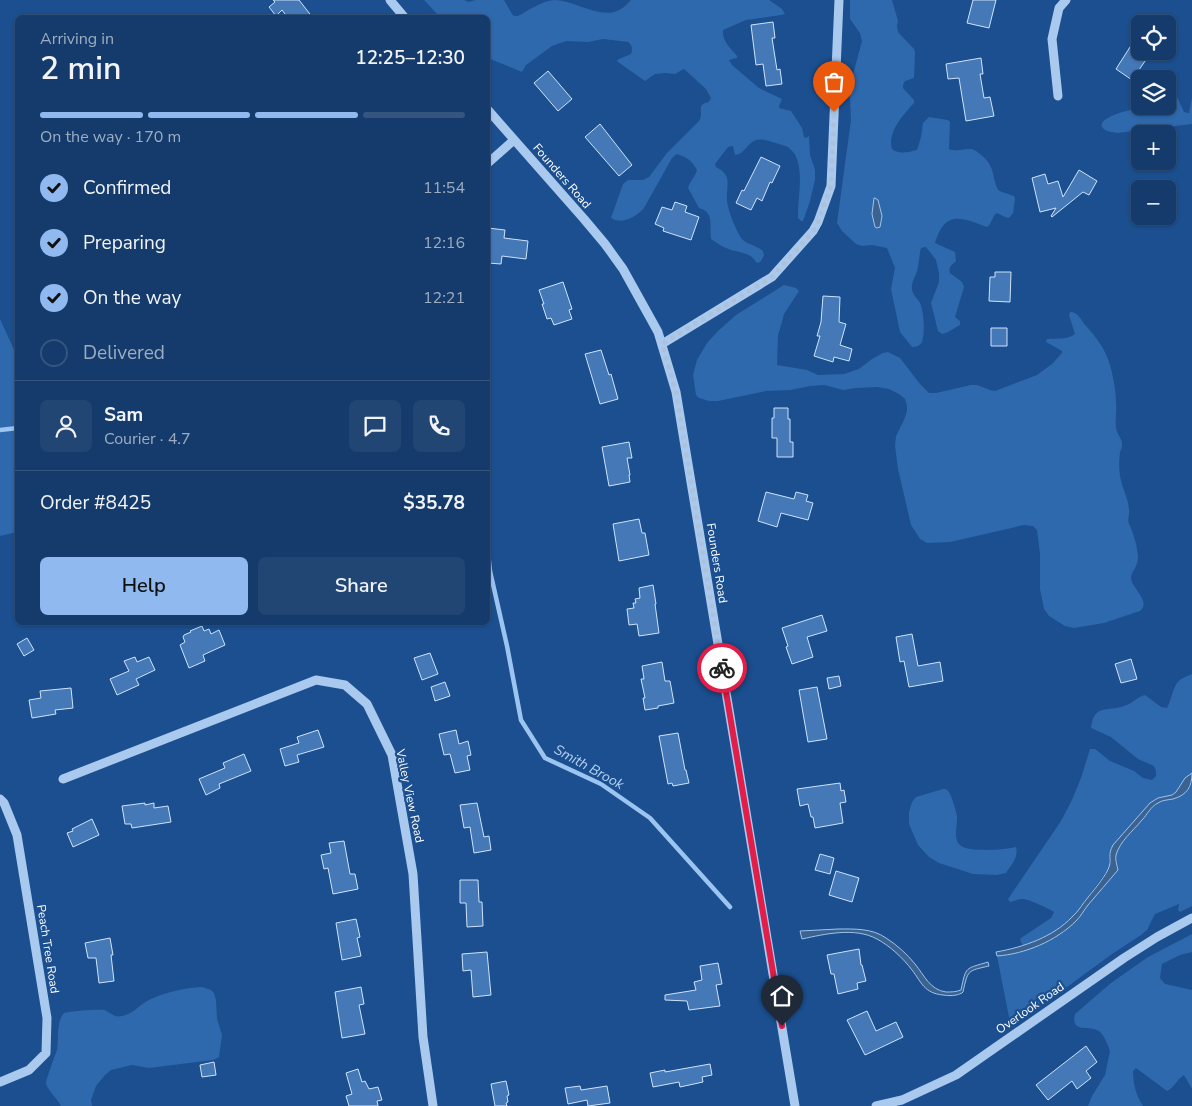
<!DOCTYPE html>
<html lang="en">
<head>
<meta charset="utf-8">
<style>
  body { margin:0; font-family:"Nunito Sans",sans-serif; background:#214673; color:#f1f3f6; height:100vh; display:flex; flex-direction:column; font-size:19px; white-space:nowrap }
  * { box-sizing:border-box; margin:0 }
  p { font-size:16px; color:#9dadc1 }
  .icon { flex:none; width:28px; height:28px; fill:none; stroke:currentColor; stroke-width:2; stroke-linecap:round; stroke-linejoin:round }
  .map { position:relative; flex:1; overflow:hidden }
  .sheet { position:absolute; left:15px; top:15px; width:475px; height:610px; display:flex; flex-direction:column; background:#143b6b; border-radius:8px; box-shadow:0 1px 4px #0004,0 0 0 1px #33557e }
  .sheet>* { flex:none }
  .fabs { position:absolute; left:1131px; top:15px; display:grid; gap:10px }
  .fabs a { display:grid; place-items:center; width:45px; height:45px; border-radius:8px; background:#143b6b; box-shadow:0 1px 4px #0004,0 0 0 1px #33557e; font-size:25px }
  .pin { position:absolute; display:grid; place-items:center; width:42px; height:42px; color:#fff; margin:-51px -21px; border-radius:50% 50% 50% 0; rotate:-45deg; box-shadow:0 0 5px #0007 }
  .pin .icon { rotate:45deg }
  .courier { position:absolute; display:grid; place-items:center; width:50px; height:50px; margin:-25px; border:4px solid #e11d48; border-radius:50%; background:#fff; color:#222; box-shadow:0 1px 6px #0007 }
  .overview em { font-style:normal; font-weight:600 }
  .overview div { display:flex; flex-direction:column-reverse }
  .overview { display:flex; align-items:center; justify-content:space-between; height:85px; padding:0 25px }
  h1 { font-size:32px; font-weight:600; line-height:38px }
  .bar { display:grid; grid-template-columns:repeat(4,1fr); gap:8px 5px; align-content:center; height:60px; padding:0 25px }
  .bar i { height:6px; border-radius:4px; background:#33557e }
  .bar .current { background:#90b9f0 }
  .bar p { grid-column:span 4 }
  .line { display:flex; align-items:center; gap:12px; padding:0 25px; border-top:1px solid #33557e }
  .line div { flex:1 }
  .round { display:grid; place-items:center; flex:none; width:52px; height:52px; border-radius:8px; background:#214673 }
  ol { padding:0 25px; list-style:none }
  li { display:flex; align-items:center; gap:15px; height:55px }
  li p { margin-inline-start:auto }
  li .icon { padding:5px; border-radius:50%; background:#90b9f0; color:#111; stroke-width:4 }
  li:last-child { color:#9dadc1 }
  li i { width:28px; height:28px; border:2px solid #33557e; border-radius:50% }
  .button { display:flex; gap:10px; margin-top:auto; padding:10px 25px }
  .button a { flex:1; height:58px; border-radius:8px; background:#90b9f0; color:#111; font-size:20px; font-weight:600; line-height:58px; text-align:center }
  .button a+a { background:#214673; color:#f1f3f6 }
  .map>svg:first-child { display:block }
  .green { fill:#2e69ad }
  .water { fill:#3c6290; stroke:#9cc4f0 }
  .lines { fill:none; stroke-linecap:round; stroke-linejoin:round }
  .stream { stroke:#9cc4f0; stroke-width:4.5 }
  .building { fill:#4478b7; stroke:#cfe3fa }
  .minor { stroke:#a9c9ee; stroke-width:9 }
  .done { stroke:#afc1d8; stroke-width:5; stroke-dasharray:0 9 }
  .route { stroke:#e11d48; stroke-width:6 }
  .labels { text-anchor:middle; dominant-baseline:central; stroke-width:4.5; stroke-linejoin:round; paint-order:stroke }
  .street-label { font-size:12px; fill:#fff; stroke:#1b4f8f }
  .water-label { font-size:14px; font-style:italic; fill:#b5d3f5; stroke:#1b4f8f }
</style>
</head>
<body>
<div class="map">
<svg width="1192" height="1106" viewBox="0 0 1192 1106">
  <rect width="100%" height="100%" fill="#1b4f8f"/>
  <path class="green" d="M424 0H464L469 2 475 0H504L512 14 514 16H518C529 10 542 1 554 0 575 0 600 20 619 10 624 8 628 3 631 0H769L782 9 785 14 781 15 746 20 723 30C722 41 730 48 737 56V58L729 60 732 65 759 88 782 99 779 106V108L791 111 802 128 804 137 806 138 809 136 810 155 815 170V180L810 201 803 221H801L798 218C797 199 807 161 789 148 787 146 782 145 779 144 772 142 762 138 756 140 747 143 745 154 735 155L733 146 728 147 715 164 716 167C733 176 726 184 727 200 727 208 737 234 743 240 749 245 758 246 763 251L764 255 761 261 758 263 756 262C750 251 736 253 726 248 721 246 716 242 711 239 709 226 715 212 699 208L688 188C690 181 695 177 697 170 691 160 688 158 677 154L672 158 644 208C636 217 622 225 611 218L623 184 628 180H643L649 177 667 153 699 121C703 115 699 109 702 105 706 101 708 105 711 98L706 89 684 69 675 74 665 73 655 74 645 81 618 62 617 60 631 54C633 49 632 45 628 42L603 39 588 42 567 41 560 43 552 46 526 65 522 72 488 58V18L440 17Z
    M850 0H892L898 21 897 26 898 32 914 49 915 52 914 78 905 81 903 85V88L914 100V103C904 114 887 132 892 149 899 155 909 152 917 150L921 137 923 123 929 117 948 120 950 122 949 149C956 152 962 149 969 149 974 149 976 151 980 154 996 167 991 174 998 190L1002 192 1014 196 1015 199 1013 213 1009 218 1005 217 997 213C992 216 992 224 987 227 961 217 945 210 935 243L955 252 956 261C952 265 948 267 950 273L962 282 964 287 955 317 960 321V325L946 333 942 334 938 331 931 303 939 282V273L936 260 926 247 921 248C919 256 919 264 917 271 915 278 911 282 912 290 913 295 918 299 920 303 924 311 925 334 922 342 920 346 916 347 912 347L900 332 891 289 895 268 887 248 872 245 862 246 856 244 842 231 837 223 851 120 850 98 851 82 862 41 860 33 850 19Z
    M1170 97H1177L1184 112 1188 113H1189L1192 98V124L1117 133C1112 132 1104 131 1102 127 1097 115 1143 107 1151 106 1157 106 1162 106 1168 106V99Z
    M784 285 796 288 799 291 784 314 778 336 777 365 807 370 818 375 844 374 859 369 872 359 883 353 888 352 900 358 920 384 929 393H936L971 385H977L990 390 995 391 1037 375 1052 364 1062 353V351L1048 343 1046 342 1047 339C1057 338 1067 340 1075 334L1069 315 1070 312C1078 312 1081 320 1086 326 1103 345 1110 357 1114 383 1115 389 1116 395 1116 402 1117 410 1115 420 1116 428 1117 435 1123 439 1122 446 1122 448 1120 451 1120 453 1119 460 1119 469 1120 476 1122 487 1128 498 1129 509 1130 514 1127 519 1129 524 1134 534 1137 546 1138 557 1138 567 1131 572 1131 578 1130 586 1152 602 1140 611L1104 623 1074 628 1065 626 1049 616 1044 609 1040 589V554L1037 530 1033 526 1024 525 950 542 927 543 920 539 911 525 898 469 895 446 896 436 904 420 907 411V406L905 399 899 394 889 389 877 387 856 388 843 390 824 385 810 386 791 390 766 391 718 401H709L699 398 696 395 693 375 697 360 707 343 718 331 736 315Z
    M0 319 16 354 18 355 17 532 0 536Z
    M1192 674V773L1185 778 1176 792 1172 795 1158 798 1150 803 1109 853V868L1073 917 1060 929 1047 936 1023 946 1020 940 1021 938 1051 918 1054 912C1050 909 1028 899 1023 899 1019 899 1014 901 1010 902L1008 899 1061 821 1072 800 1081 778 1090 749H1095L1110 761 1134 771 1143 778 1152 780 1156 776V771L1154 766 1138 759 1111 737 1091 728C1094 704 1106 712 1124 706 1132 704 1137 697 1145 695L1161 707 1167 708C1171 701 1173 687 1178 682 1181 678 1188 676 1192 674Z
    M1192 782V906L1180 912 1178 910 1179 904 1155 914 1147 930 1141 935 1112 954 1026 1017 1015 1022 1011 1020 1009 1017 997 956 1021 952 1046 942 1078 919 1087 906 1118 870C1118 865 1115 860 1116 855 1120 841 1133 831 1142 820 1147 815 1151 807 1157 803 1162 800 1167 800 1173 799 1182 797 1190 791 1192 782Z
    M943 789C945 789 946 789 947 790 951 792 956 811 957 816 958 825 952 839 961 846 969 852 1006 850 1016 847 1019 857 1011 865 1006 873L997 875 973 874 939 863 929 857 918 845 909 824V812L912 802 916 797Z
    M1192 934V952L1180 955 1162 964 1160 978 1165 984 1192 990V1089L1184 1075C1177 1079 1174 1088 1167 1091L1136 1068 1133 1071C1133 1084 1136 1095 1143 1106H1088L1092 1096 1105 1075 1110 1051C1108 1045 1105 1037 1100 1032 1091 1024 1070 1035 1075 1014L1111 983 1148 957Z
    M202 987 211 990 214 993 216 1000 217 1019 222 1035 219 1057 213 1060 149 1068 132 1065 111 1070 105 1075 96 1086 91 1100 92 1106H61C58 1099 47 1090 46 1083 46 1080 55 1055 57 1050 59 1038 56 1022 64 1013 71 1011 98 1009 104 1010 110 1012 114 1018 122 1016 133 1014 139 1005 149 1000 165 992 184 988 202 987Z"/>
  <path class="water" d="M874 198H875L878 200 882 216 880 227 877 228 875 227 872 214Z
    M1192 773C1192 787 1187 795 1173 799 1168 800 1162 800 1158 803 1151 806 1147 815 1142 820 1133 831 1120 841 1116 855 1115 860 1117 865 1118 870 1108 882 1098 893 1088 905 1084 910 1081 916 1076 921 1056 941 1025 954 997 956L996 952C1024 947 1053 937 1072 917 1079 911 1083 903 1089 896 1094 890 1107 874 1109 867 1112 858 1107 856 1113 845L1150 803 1158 798 1172 795 1176 792 1185 778Z
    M838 929C854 929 872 928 886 938 897 945 907 954 915 964 924 975 930 990 946 992 951 992 956 992 961 990 966 966 965 969 988 962L989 966C967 971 968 970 963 992L962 993C956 996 949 996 943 995 924 993 922 983 912 970 903 958 890 946 877 939 855 927 825 934 802 939L800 931Z"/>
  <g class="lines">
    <path class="stream" d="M0 430 18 428
      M488 552 490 571 507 646 521 720 545 758 601 784 650 818 730 907"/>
  </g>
  <path class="building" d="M273 0H299L313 18H288L282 10 276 16 269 7 275 2Z
    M973 0H996L989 28 967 23Z
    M773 22 775 38H772L777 70 780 69 782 84 766 86 763 64 756 65 751 25Z
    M1132 44 1140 49V51H1152L1132 80 1116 69Z
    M981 58 983 74H980L984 98 990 97 994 116 966 121 959 78 948 79 946 64Z
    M548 71 572 99 558 111 534 83Z
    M600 124 632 165 619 176 585 137Z
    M761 157 780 166 772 183 770 182 762 201 757 198 751 210 736 203 742 190 744 191Z
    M1079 170 1097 181 1089 195 1083 192 1052 217 1051 216 1056 208 1040 212 1032 178 1045 174 1048 184 1058 181 1063 197Z
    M675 202 687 206 685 212 699 217 691 240 663 231 664 228 655 224 662 207 672 210Z
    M488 228 505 230 504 238 528 241 526 259 502 256 501 264 488 263Z
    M995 272H1011L1010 302 989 301 990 277H995Z
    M563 282 572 309 569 310 572 319 554 325 551 318 547 319 542 304H544L539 290Z
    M823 296 840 297 839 322 846 324 840 345 852 349 849 361 834 357 833 362 814 356 820 336H817L821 322Z
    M991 328H1007V346H991Z
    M601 350 609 375 611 374 618 399 600 404 585 354Z
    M774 408H788V419H790V442H793V457H777V438H772V418H774Z
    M629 442 632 458H627L630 475H629L630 482 609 486 602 447Z
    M766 492 794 499 796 492 808 495 806 501 813 503 808 520 781 513 777 527 758 521Z
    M639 519 642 533H645L649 555 619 561 613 524Z
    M653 585 656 604H655L659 633 639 636 637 624 629 625 627 609 634 608 633 603H636L635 599 640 598 639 588Z
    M822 615 827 631 807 637 813 657 792 664 786 647 788 646 782 628Z
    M202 626 204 631 209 629 211 634 219 630 225 645 203 655 205 661 189 668 180 645 185 642 183 637 184 635 191 632 190 631Z
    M912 634 918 666 940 662 943 681 909 687 904 661 900 662 896 637Z
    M27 638 34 650 24 656 17 644Z
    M430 653 438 674 422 680 414 658Z
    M135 657 137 662 149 657 155 670 136 679 139 685 117 695 110 679 129 671 124 661Z
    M1131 659 1137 679 1121 683 1115 664Z
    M662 662 665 681H670L674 703 658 706V708L645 710 643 698H645L641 679H644L642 666Z
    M839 676 841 686 829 689 827 678Z
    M445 682 450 696 435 701 431 687Z
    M817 687 827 739 808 742 799 690Z
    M71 688 73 708 55 710 56 714 32 718 29 700 41 698 40 691Z
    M318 730 324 747 297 755 299 762 285 766 280 749 299 743 297 737Z
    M456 730 459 744 468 741 471 755 467 756 470 770 455 773 450 754 444 755 439 734Z
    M678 733 685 770H686L689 783 673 786 672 783 668 784 659 736Z
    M244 754 251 771 219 784 220 788 206 795 199 779 225 768 223 763Z
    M840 783 841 791 844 790 846 802 840 803 843 823 815 828 813 817H811L808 804 800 806 797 789Z
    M145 803V805L154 803V808L168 806 171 822 132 828 131 824H125L122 806Z
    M477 803 484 837 489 836 491 850 474 853 470 827 464 828 460 805Z
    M92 819 99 835 73 847 67 833 73 831 72 829Z
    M344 841 350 874H355L358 889 333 894 328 868 324 869 321 855 331 853 329 843Z
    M820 854 834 858 830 874 815 870Z
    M836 871 859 878 852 902 829 895Z
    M460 880H478L479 902H482L483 926 467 927 466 903H460Z
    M356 919 360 937 357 938 361 956 342 960 336 923Z
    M110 938 113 955H111L114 981 99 983 96 958H88L85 943Z
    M859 949 861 965H862L866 981 857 983 858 989 838 994 834 974H831L827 955Z
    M487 952 491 995 473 997 471 970 463 971 462 954Z
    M718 963 722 984 716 985 720 1006 689 1010 687 1001 665 1000V995L696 990 694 982 702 980 700 966Z
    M361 987 364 1004 359 1005 365 1034 342 1038 335 992Z
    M867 1011 876 1031 896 1022 903 1037 865 1055 847 1020Z
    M1086 1046 1097 1062 1086 1071 1091 1078 1077 1089 1072 1081 1048 1100 1036 1085Z
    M214 1062 216 1075 202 1077 200 1065Z
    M710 1064 712 1075 702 1077 703 1082 680 1087 679 1082 653 1087 650 1073 665 1070V1072Z
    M358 1069 362 1082 365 1081 369 1089 378 1087 382 1100 377 1101 378 1106H349L346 1096 352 1094 346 1073Z
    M506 1081 509 1095 507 1096 508 1102 506 1103 507 1106H495L491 1084Z
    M580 1086 581 1090 607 1086 610 1103 588 1106 587 1100 568 1104 565 1088Z"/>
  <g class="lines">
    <path class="minor" d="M390 0 405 18
      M1058 96 1052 39 1059 8 1066 0
      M488 110 584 219 605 244 623 269 658 332 676 392 795 1106
      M488 163 514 140
      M662 344 772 277 813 231 818 222 831 186 839 0
      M63 779 316 680 345 685 367 704 392 755 413 874 423 1037 433 1106
      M0 799 4 803 17 835 47 1018 46 1053 29 1070 0 1082
      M876 1106 902 1100 956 1075 1124 958 1157 937 1192 918"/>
  </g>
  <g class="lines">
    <path class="done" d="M722 668 676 392 662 344 772 277 813 232 818 222 831 186 834 112"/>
    <path class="route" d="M722 668 782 1026"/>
  </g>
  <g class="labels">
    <g class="street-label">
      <text transform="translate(562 176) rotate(49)">Founders Road</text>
      <text transform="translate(717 563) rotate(81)">Founders Road</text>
      <text transform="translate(410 796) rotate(78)">Valley View Road</text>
      <text transform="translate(48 949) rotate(81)">Peach Tree Road</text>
      <text transform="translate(1030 1008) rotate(-35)">Overlook Road</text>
    </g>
    <g class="water-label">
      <text transform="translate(589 767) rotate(29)">Smith Brook</text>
    </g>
  </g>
</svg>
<div class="fabs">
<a><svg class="icon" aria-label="locate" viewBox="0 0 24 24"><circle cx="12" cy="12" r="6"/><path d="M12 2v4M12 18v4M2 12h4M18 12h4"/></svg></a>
<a><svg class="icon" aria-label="layers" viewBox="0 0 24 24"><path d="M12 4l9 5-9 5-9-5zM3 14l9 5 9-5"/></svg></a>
<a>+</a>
<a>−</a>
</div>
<div class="pin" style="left:834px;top:112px;background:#ea580c"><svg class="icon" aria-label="bag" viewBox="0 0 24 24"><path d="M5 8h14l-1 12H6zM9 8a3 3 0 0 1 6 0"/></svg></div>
<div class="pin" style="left:782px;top:1026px;background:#1f2937"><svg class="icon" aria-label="home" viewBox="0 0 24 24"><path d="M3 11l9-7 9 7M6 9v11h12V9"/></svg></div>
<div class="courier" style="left:722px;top:668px"><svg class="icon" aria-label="bike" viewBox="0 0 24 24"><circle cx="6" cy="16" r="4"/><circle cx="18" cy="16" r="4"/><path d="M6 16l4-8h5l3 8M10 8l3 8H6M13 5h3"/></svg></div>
<section class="sheet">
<div class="overview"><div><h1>2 min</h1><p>Arriving in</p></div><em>12:25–12:30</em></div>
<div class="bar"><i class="current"></i><i class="current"></i><i class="current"></i><i></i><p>On the way · 170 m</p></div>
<ol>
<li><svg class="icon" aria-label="check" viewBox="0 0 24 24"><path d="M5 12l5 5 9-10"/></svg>Confirmed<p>11:54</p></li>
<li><svg class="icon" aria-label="check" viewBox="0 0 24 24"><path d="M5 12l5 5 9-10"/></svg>Preparing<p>12:16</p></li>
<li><svg class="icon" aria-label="check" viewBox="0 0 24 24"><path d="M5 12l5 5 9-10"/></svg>On the way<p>12:21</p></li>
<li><i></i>Delivered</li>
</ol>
<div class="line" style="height:90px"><a class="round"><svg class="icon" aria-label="person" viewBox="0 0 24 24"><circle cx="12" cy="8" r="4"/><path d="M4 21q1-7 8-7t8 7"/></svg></a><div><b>Sam</b><p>Courier · 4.7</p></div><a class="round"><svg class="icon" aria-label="chat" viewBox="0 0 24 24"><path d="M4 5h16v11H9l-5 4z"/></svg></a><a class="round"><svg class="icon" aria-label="phone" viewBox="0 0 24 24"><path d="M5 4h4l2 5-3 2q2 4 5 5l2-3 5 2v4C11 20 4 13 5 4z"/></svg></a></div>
<div class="line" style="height:65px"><div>Order #8425</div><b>$35.78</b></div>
<div class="button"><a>Help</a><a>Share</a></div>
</section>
</div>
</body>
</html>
